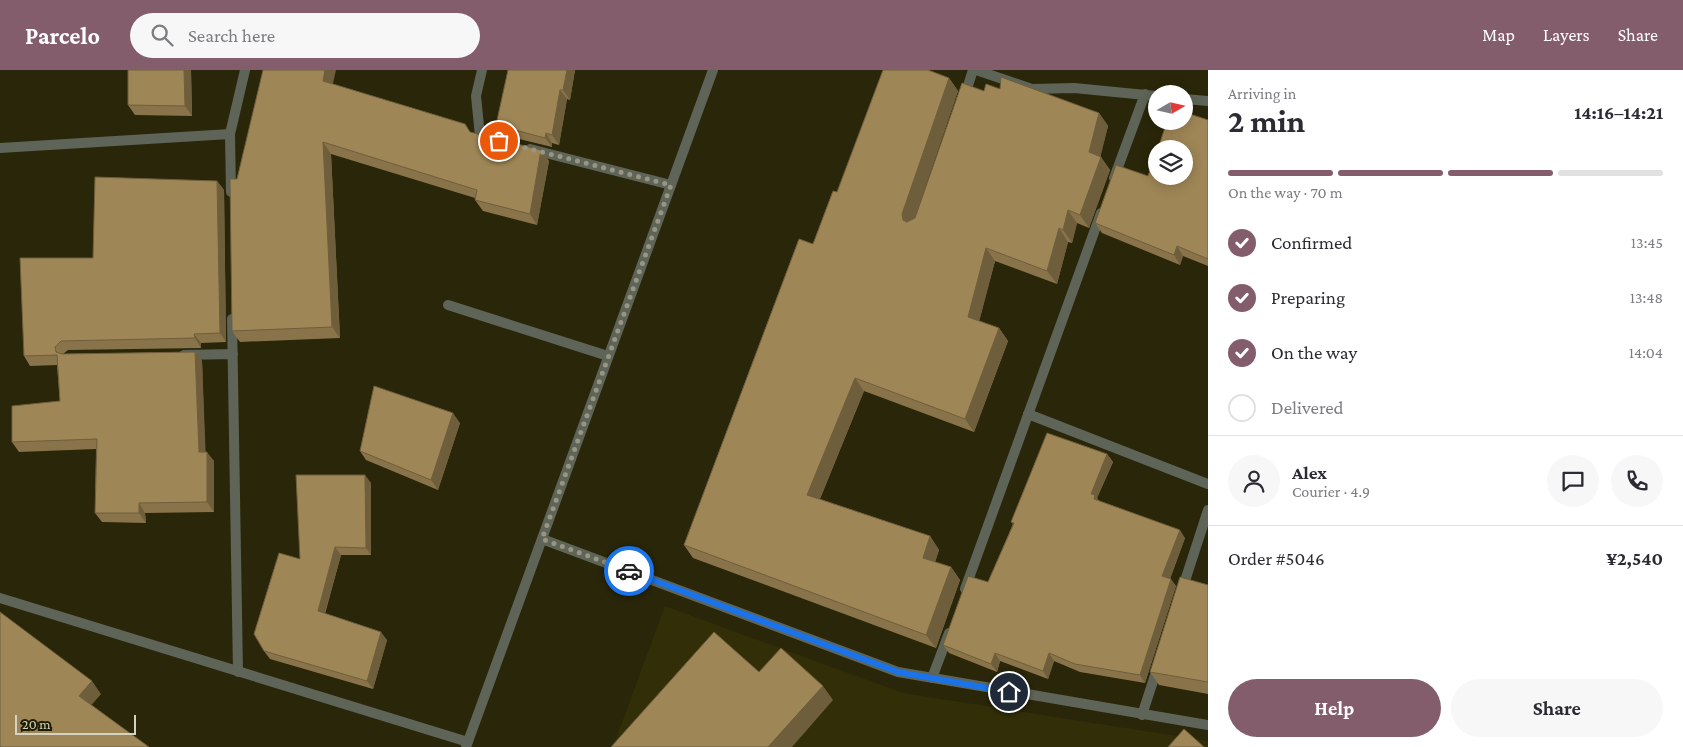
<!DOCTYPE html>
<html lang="en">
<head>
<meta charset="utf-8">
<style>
  body { margin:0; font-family:"Crimson Pro",serif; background:#f7f7f7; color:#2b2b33; height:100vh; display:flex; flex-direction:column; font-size:19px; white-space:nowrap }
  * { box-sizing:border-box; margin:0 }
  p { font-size:16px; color:#7c7c81 }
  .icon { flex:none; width:28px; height:28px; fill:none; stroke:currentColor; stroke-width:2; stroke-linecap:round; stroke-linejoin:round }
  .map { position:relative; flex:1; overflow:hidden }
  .side { display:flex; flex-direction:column; background:#fff; width:475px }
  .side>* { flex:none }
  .needle { width:32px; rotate:81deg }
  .tools { position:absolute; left:1148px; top:15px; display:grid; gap:10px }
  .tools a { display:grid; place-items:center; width:45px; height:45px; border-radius:50%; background:#fff; box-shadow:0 2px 12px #0003; font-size:25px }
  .scale { position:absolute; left:15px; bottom:12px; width:121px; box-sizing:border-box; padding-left:5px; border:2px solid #d4d3c2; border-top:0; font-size:14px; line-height:18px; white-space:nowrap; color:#d4d3c2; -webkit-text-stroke:4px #1f1d01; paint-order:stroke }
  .pin { position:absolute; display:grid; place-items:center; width:42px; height:42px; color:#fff; margin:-21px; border:2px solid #fff; border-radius:50%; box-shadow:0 1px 5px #0007 }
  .courier { position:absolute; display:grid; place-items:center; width:50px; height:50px; margin:-25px; border:4px solid #1a73e8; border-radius:50%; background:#fff; color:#222; box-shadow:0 1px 6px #0007 }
  .overview em { font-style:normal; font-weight:700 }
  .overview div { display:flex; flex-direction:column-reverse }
  .overview { display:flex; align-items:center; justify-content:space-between; height:85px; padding:0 20px }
  h1 { font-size:32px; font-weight:700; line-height:38px }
  .bar { display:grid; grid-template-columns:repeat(4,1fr); gap:8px 5px; align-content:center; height:60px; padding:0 20px }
  .bar i { height:6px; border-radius:4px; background:#e1e1e2 }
  .bar .current { background:#845d6d }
  .bar p { grid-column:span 4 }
  .line { display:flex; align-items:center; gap:12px; padding:0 20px; border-top:1px solid #e1e1e2 }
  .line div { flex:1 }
  .round { display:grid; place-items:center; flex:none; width:52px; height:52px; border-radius:26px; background:#f7f7f7 }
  ol { padding:0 20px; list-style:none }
  li { display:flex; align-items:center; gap:15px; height:55px }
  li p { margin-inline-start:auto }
  li .icon { padding:5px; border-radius:50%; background:#845d6d; color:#fff; stroke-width:4 }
  li:last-child { color:#7c7c81 }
  li i { width:28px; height:28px; border:2px solid #e1e1e2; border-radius:50% }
  .button { display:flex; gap:10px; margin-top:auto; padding:10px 20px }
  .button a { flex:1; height:58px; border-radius:30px; background:#845d6d; color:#fff; font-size:20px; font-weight:700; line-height:58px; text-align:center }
  .button a+a { background:#f7f7f7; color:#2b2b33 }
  header { display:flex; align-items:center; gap:30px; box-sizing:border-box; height:70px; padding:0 25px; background:#845d6d; color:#fff }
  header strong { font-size:24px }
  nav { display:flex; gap:28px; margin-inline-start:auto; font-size:18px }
  .search { width:350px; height:45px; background:#f7f7f7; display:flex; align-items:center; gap:12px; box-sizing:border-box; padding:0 18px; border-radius:28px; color:#7c7c81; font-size:19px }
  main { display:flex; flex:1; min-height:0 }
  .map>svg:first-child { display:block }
  .built { fill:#322e08 }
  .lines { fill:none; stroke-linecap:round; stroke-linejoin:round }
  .service { stroke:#5f6458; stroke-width:10 }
  .minor { stroke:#5f6458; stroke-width:10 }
  .wall { fill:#89734a }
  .shaded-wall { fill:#6f5e3c }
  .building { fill:#9f8656; stroke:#6f5e3c }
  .done { stroke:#989681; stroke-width:5; stroke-dasharray:0 9 }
  .route { stroke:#1a73e8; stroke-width:6 }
</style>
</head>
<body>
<header>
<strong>Parcelo</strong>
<div class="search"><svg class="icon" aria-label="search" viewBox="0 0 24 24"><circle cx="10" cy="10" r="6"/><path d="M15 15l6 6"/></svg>Search here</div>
<nav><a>Map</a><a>Layers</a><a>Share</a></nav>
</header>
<main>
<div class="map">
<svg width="1208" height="677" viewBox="0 0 1208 677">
  <rect width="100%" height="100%" fill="#292609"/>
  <path class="built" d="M665 536 903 623 1208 671V677H613Z"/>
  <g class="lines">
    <path class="service" d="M482 0 476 26 480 66 489 68
      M964 28 973 0
      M530 79 671 115
      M448 235 608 286
      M1028 344 1208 414
      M1182 520 1208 440
      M1142 645 1158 596"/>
    <path class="minor" d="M976 0 1032 19 1074 18 1156 26
      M1184 29 1208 31
      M0 78 230 64
      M1114 108 1145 24
      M231 122 230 64 245 0
      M232 249 238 602
      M184 285 233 284
      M542 469 898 602 1208 655
      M965 519 1101 143
      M0 528 468 672
      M932 608 949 563
      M466 677 713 0"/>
  </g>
  <path class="wall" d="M128 0H191L192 46 135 45 128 35Z
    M575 0 570 30 567 29 559 75 552 73V77L503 65 496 55Z
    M949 8 958 21 914 149 984 21 1000 19 1099 43 1108 56 1100 86 1110 100 1089 158 1077 153 1072 173 1068 172 1057 214 995 191 979 251 999 258 1008 271 974 362 864 321 820 429 930 466 939 480 935 492 951 497 960 510 936 578 693 488 684 475 813 174Z
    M333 14 470 62 541 80 549 91 537 155 483 141 475 130V128L331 84 340 268 240 272 232 261Z
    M1208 50V196L1183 186 1180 195 1102 163 1095 153 1148 106Z
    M217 111 224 120 226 272 201 273V278L68 280 63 284 195 282 202 291 205 382 214 391V442L145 443 146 453 102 452 95 443 96 379 19 382 12 372 60 331 57 295 30 296 24 286 93 188Z
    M460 353 438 420 366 390 360 381Z
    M1107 384 1113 392 1097 428 1099 431 1185 468 1170 509 1176 516 1145 613 1080 602 1054 591 1048 609 1000 591 997 602 949 583 943 575 988 512 1013 454 1011 452Z
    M371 413V485H341L325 544 387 570 373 619 270 589 264 581Z
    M1208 515V624L1159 615 1150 602Z"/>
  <path class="shaded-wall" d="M184 0H191L192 46 185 36Z
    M325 0H336L331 22 323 11Z
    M567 0H575L570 30 563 20Z
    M949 8 958 21 912 157 903 150 902 144Z
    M560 20 567 29 559 75 552 65Z
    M1099 43 1108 56 1099 93 1101 87 1110 100 1089 158 1080 145 1089 82Z
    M546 63 552 73V77L545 68Z
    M323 72 331 84 340 268 332 257Z
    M541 80 549 91 537 155 530 144Z
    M217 111 224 120 226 272 220 263Z
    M1068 140 1077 153 1072 173 1063 160Z
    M1059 158 1068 172 1057 214 1047 201Z
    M1177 176 1183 186 1180 195 1174 185Z
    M986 178 995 191 977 260 968 247Z
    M999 258 1008 271 974 362 965 349Z
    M194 264 201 273V278L195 268Z
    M195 282 202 291 206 392 199 382Z
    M855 308 864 321 816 438 807 425Z
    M453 343 460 353 438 420 431 410Z
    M207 382 214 391V442L207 432Z
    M1107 384 1113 392 1097 428 1101 433 1094 429 1091 424Z
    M365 405 371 413V485L366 478Z
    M139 433 145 443 146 453 139 443Z
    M1180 460 1185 468 1168 514 1162 506Z
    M930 466 939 480 932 501 923 488Z
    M335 477 341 485 323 549 318 541Z
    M951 497 960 510 936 578 926 565Z
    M1171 509 1176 516 1145 613 1140 605Z
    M381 562 387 570 373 619 367 611Z
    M995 583 1000 591 997 602 991 594Z
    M1049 583 1054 591 1048 609 1043 601Z
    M92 611 101 624 88 639 79 626Z
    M823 616 833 630 792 677H768Z"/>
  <path class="building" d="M128 0H184L185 36 128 35Z
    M263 0H325L323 11 465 54 470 62 541 80 530 144 475 130 477 120 323 72 332 257 232 261 230 109H237Z
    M508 0H567L563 20H560L552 65 546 63 545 68 496 55Z
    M883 0H928L949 8 902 144 903 150 907 152 915 148 962 13 984 21 986 14 1000 19 1001 7 1099 43 1089 82 1101 87 1080 145 1068 140 1063 160 1059 158 1047 201 986 178 968 247 999 258 965 349 855 308 807 425 930 466 923 488 951 497 926 565 684 475 799 169 813 174 833 121 837 122Z
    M1184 42 1208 50V189L1177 176 1174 185 1095 153 1116 95 1148 106 1156 83V106H1184V79H1158L1167 51H1184Z
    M95 107 217 111 220 263 194 264 195 268 61 271 55 277 56 282 62 284 195 282 199 382H207V432L139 433V443H95L97 369 12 372V336L60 331 57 285 24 286 20 188H93Z
    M374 316 453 343 431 410 360 381Z
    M1047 363 1107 384 1091 424 1095 425 1094 429 1180 460 1162 506 1171 509 1140 605 1075 594 1049 583 1043 601 995 583 991 594 943 575 968 506 988 512 1014 453 1011 452Z
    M296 405H365L366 478 335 477 318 541 381 562 367 611 264 581 254 564 279 483 300 489Z
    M1180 507 1208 515V612L1150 602Z
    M0 542 92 611 79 626 149 677H0Z
    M714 562 759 602 781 578 823 616 768 677H611Z
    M1184 659 1204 677H1168Z"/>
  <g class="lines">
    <path class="done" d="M499 71 671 115 542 469 629 501"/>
    <path class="route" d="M629 501 898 602 1009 622"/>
  </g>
</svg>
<div class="tools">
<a><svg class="needle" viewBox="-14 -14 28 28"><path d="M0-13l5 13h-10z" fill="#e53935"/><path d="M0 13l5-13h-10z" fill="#7c7c81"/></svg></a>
<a><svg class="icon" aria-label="layers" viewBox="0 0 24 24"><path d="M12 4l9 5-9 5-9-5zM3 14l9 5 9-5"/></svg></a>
</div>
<div class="scale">20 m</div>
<div class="pin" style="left:499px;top:71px;background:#ea580c"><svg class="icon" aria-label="bag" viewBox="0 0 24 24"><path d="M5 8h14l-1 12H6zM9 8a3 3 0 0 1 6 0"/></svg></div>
<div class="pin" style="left:1009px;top:622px;background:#1f2937"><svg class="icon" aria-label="home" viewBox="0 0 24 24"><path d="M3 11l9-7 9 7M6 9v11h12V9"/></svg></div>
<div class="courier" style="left:629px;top:501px"><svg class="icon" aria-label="car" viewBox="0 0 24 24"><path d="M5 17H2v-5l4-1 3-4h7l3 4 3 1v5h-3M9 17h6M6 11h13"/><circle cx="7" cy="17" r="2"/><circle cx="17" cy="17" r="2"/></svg></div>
</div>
<section class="side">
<div class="overview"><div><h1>2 min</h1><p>Arriving in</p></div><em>14:16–14:21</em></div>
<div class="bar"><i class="current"></i><i class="current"></i><i class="current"></i><i></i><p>On the way · 70 m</p></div>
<ol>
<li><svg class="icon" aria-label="check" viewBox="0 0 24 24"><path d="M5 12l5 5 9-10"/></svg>Confirmed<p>13:45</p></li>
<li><svg class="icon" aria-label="check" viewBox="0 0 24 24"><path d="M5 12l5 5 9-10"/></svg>Preparing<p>13:48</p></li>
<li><svg class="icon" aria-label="check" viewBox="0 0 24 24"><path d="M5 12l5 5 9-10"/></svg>On the way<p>14:04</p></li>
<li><i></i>Delivered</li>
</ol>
<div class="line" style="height:90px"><a class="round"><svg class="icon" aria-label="person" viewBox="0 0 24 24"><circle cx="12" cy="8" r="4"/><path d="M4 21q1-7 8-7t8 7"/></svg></a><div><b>Alex</b><p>Courier · 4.9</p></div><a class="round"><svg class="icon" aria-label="chat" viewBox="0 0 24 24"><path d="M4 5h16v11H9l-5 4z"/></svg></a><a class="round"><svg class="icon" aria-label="phone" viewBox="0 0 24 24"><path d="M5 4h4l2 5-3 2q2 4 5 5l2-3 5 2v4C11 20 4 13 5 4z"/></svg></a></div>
<div class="line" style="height:65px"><div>Order #5046</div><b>¥2,540</b></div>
<div class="button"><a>Help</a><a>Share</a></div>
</section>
</main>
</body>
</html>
